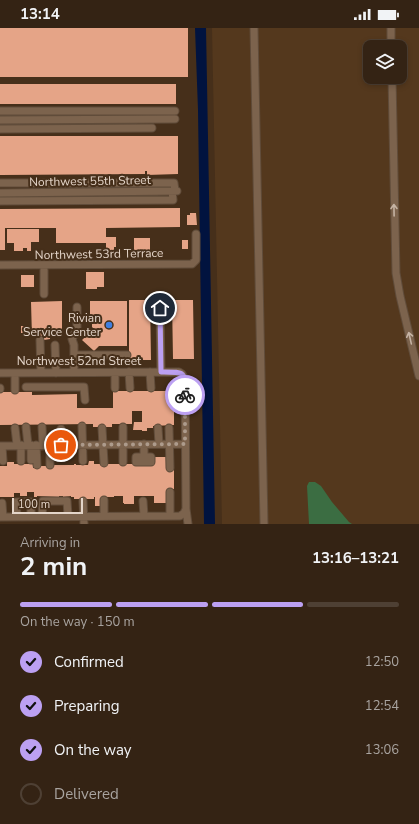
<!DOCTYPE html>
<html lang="en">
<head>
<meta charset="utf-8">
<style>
  body { margin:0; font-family:"Nunito Sans",sans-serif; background:#3c2b1d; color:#f1f3f6; height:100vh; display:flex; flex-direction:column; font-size:15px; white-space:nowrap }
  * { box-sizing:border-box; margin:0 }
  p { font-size:13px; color:#a9a4a0 }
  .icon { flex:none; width:22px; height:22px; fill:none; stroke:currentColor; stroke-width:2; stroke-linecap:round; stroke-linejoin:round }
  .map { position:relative; height:496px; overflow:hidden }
  .panel { display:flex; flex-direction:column; background:#342314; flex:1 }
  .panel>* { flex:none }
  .buttons { position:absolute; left:363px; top:12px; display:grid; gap:8px }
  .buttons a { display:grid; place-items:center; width:44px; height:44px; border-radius:8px; background:#342314; box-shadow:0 2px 6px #0003,0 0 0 1px #4e4034; font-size:20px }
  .scale { position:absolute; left:12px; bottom:10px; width:71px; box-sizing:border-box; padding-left:4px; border:2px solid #e4d5c9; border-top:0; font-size:11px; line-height:14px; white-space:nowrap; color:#e4d5c9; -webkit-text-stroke:3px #462f1a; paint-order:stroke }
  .pin { position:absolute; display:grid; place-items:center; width:34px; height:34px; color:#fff; margin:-17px; border:2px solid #fff; border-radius:50%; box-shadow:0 1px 4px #0007 }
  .courier { position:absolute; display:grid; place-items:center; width:40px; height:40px; margin:-20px; border:3px solid #bca0f2; border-radius:50%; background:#fff; color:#222; box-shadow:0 1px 5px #0007 }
  .headline em { font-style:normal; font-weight:700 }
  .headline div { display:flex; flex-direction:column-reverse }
  .headline { display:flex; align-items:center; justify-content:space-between; height:68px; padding:0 20px }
  h1 { font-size:26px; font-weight:700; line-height:30px }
  .bar { display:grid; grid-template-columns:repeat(4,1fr); gap:6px 4px; align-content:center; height:48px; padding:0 20px }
  .bar i { height:5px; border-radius:3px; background:#4e4034 }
  .bar .active { background:#bca0f2 }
  .bar p { grid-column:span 4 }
  ol { padding:0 20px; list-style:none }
  li { display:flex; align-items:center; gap:12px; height:44px }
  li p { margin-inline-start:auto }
  li .icon { padding:4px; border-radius:50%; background:#bca0f2; color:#111; stroke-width:4 }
  li:last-child { color:#a9a4a0 }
  li i { width:22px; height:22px; border:2px solid #4e4034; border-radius:50% }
  .status { display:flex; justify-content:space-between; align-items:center; height:28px; padding:0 20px; background:#342314; direction:ltr }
  .status svg { height:11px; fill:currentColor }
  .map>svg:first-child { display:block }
  .built { fill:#54381d; fill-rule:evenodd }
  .green { fill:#3b6d42 }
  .water { fill:#01133f }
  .building { fill:#e5a487 }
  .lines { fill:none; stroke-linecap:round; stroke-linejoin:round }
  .minor-casing { stroke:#604c3a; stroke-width:9 }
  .minor { stroke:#7c634d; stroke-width:7 }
  .oneway { stroke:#c5b3a4 }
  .done { stroke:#ad9b8c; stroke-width:4; stroke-dasharray:0 7.2 }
  .route { stroke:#bca0f2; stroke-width:5 }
  .shop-dot { fill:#3f7fe0; stroke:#462f1a; stroke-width:1.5 }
  .labels { text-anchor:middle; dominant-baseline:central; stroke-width:4; stroke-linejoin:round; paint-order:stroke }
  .street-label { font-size:12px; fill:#e4d5c9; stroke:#462f1a }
  .poi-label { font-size:12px; fill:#e4d5c9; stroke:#462f1a; text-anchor:end }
</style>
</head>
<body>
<div class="status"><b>13:14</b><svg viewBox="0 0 49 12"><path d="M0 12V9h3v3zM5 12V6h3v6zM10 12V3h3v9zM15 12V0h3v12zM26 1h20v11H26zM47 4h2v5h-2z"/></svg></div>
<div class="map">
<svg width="419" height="496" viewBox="0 0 419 496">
  <rect width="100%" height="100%" fill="#462f1a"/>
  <path class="built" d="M212 0H419V496H222ZM370 19H400V49H370Z"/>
  <path class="green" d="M309 454H315L321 458 332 474 349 494 352 496H309L307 458Z"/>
  <path class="water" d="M195 0H206L215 496H204L198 82Z"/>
  <path class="building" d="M0 0H188V49H0Z
    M0 56H176V76H0Z
    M0 108H178V146L147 147V143H145V146L0 147Z
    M180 180V199L106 200V209H116V219H114V226H106V215H56V200H5V222H0V181Z
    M190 185H196L197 197H187V187H190Z
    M7 201H39V214H31V223H27V220H23V223H14V215H7Z
    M134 210H150V225H142V223H134Z
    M182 212H188V221H182Z
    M86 244H104V259H97V261H86Z
    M21 247H34V259H21Z
    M129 272H150L151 332H129Z
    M172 272H193L194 331H173Z
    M62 273V308H50V311L44 312V308L32 309 31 274Z
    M90 273H127V318H99L94 323 82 312 94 301 92 299V295H90Z
    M21 298H26V301H28V305H21Z
    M113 363H174V397L153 398V400H147V403H142V402H133L134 394H142V383H132V396H112V399H93V396L0 397V364H32V367L77 366V380H113Z
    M154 429H166V442H174V461H167V475H154V468H134V476H124V475H123V468H114V469H101V478H95V469H94V471H74V469H71V468L63 469V468H59V469L37 468V469H34V464H27V468H20V465H14V469H0V438H7V434H14V436H33V440H40V438H48V439H54V437H74V436H76V437H88L89 433H94V436H154Z"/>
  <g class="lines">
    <defs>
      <path id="minor" d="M254 0 264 496
        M391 0V19
        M392 49 396 245 400 268 419 348
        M0 83H175
        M0 92 175 91
        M0 101 152 100
        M0 155H174L175 163
        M0 165 177 163
        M0 173 173 172 172 163
        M0 237 192 236 196 232V206
        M44 237V266
        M160 280 161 344
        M40 312 41 345
        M55 317 56 345
        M74 327H127
        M74 344V317L72 311 77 301V279
        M115 344V360
        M129 344 130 360
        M150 344 151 360
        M0 345 179 344 182 346 185 351 186 481 184 485 180 488 0 489
        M15 345V362
        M26 359H84L85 372
        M0 360V361
        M82 398 83 433
        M26 399 28 417
        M42 399 43 417
        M123 399V434
        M15 400 17 417
        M102 400 104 435
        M158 400 159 416
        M169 400 170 440
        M61 401V417
        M144 416V429H136V434H151V429H144
        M21 417V433
        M31 417V432
        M36 417 37 437
        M50 417V437
        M0 418 185 416
        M2 418 3 433
        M170 464V488
        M83 473 84 496
        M143 473 144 488
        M2 475 3 489
        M186 481 188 496
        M42 488 43 473H67L68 488
        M104 488V472
        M17 489 16 474H31V489"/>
    </defs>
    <use href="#minor" class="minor-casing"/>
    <use href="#minor" class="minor"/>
  </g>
  <defs><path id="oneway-shaft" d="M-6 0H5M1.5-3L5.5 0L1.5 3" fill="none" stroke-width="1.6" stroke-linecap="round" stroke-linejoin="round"/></defs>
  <g class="oneway">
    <use href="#oneway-shaft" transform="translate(394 182) rotate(-91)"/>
    <use href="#oneway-shaft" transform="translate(410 310) rotate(-103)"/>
  </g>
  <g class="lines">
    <path class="done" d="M61 417 185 416V367"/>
    <path class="route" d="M160 280 161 344C186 344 185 343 185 367"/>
  </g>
  <circle class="shop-dot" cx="109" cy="297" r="4"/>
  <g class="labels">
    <g class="street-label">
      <text transform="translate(90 153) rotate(-1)">Northwest 55th Street</text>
      <text transform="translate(99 226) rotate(-1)">Northwest 53rd Terrace</text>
      <text x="79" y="333">Northwest 52nd Street</text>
    </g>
    <g class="poi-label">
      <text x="101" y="290">Rivian<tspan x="101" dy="14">Service Center</tspan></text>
    </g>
  </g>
</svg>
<div class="buttons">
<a><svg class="icon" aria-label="layers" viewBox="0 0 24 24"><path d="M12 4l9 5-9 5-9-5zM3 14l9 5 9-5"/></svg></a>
</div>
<div class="scale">100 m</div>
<div class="pin" style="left:61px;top:417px;background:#ea580c"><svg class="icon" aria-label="bag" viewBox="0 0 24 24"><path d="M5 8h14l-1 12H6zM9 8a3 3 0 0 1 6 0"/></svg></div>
<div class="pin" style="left:160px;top:280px;background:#1f2937"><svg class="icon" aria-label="home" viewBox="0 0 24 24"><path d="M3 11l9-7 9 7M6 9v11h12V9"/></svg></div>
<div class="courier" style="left:185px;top:367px"><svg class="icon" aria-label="bike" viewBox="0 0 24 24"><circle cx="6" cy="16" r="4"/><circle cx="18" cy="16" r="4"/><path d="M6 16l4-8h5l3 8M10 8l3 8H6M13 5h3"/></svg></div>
</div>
<section class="panel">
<div class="headline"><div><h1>2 min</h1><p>Arriving in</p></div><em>13:16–13:21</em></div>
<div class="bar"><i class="active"></i><i class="active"></i><i class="active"></i><i></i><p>On the way · 150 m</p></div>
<ol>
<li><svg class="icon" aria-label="check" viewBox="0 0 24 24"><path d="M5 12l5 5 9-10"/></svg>Confirmed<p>12:50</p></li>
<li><svg class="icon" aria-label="check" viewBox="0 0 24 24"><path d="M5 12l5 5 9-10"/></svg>Preparing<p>12:54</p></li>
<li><svg class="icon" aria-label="check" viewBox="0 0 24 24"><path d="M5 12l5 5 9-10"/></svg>On the way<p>13:06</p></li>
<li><i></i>Delivered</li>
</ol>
</section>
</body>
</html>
